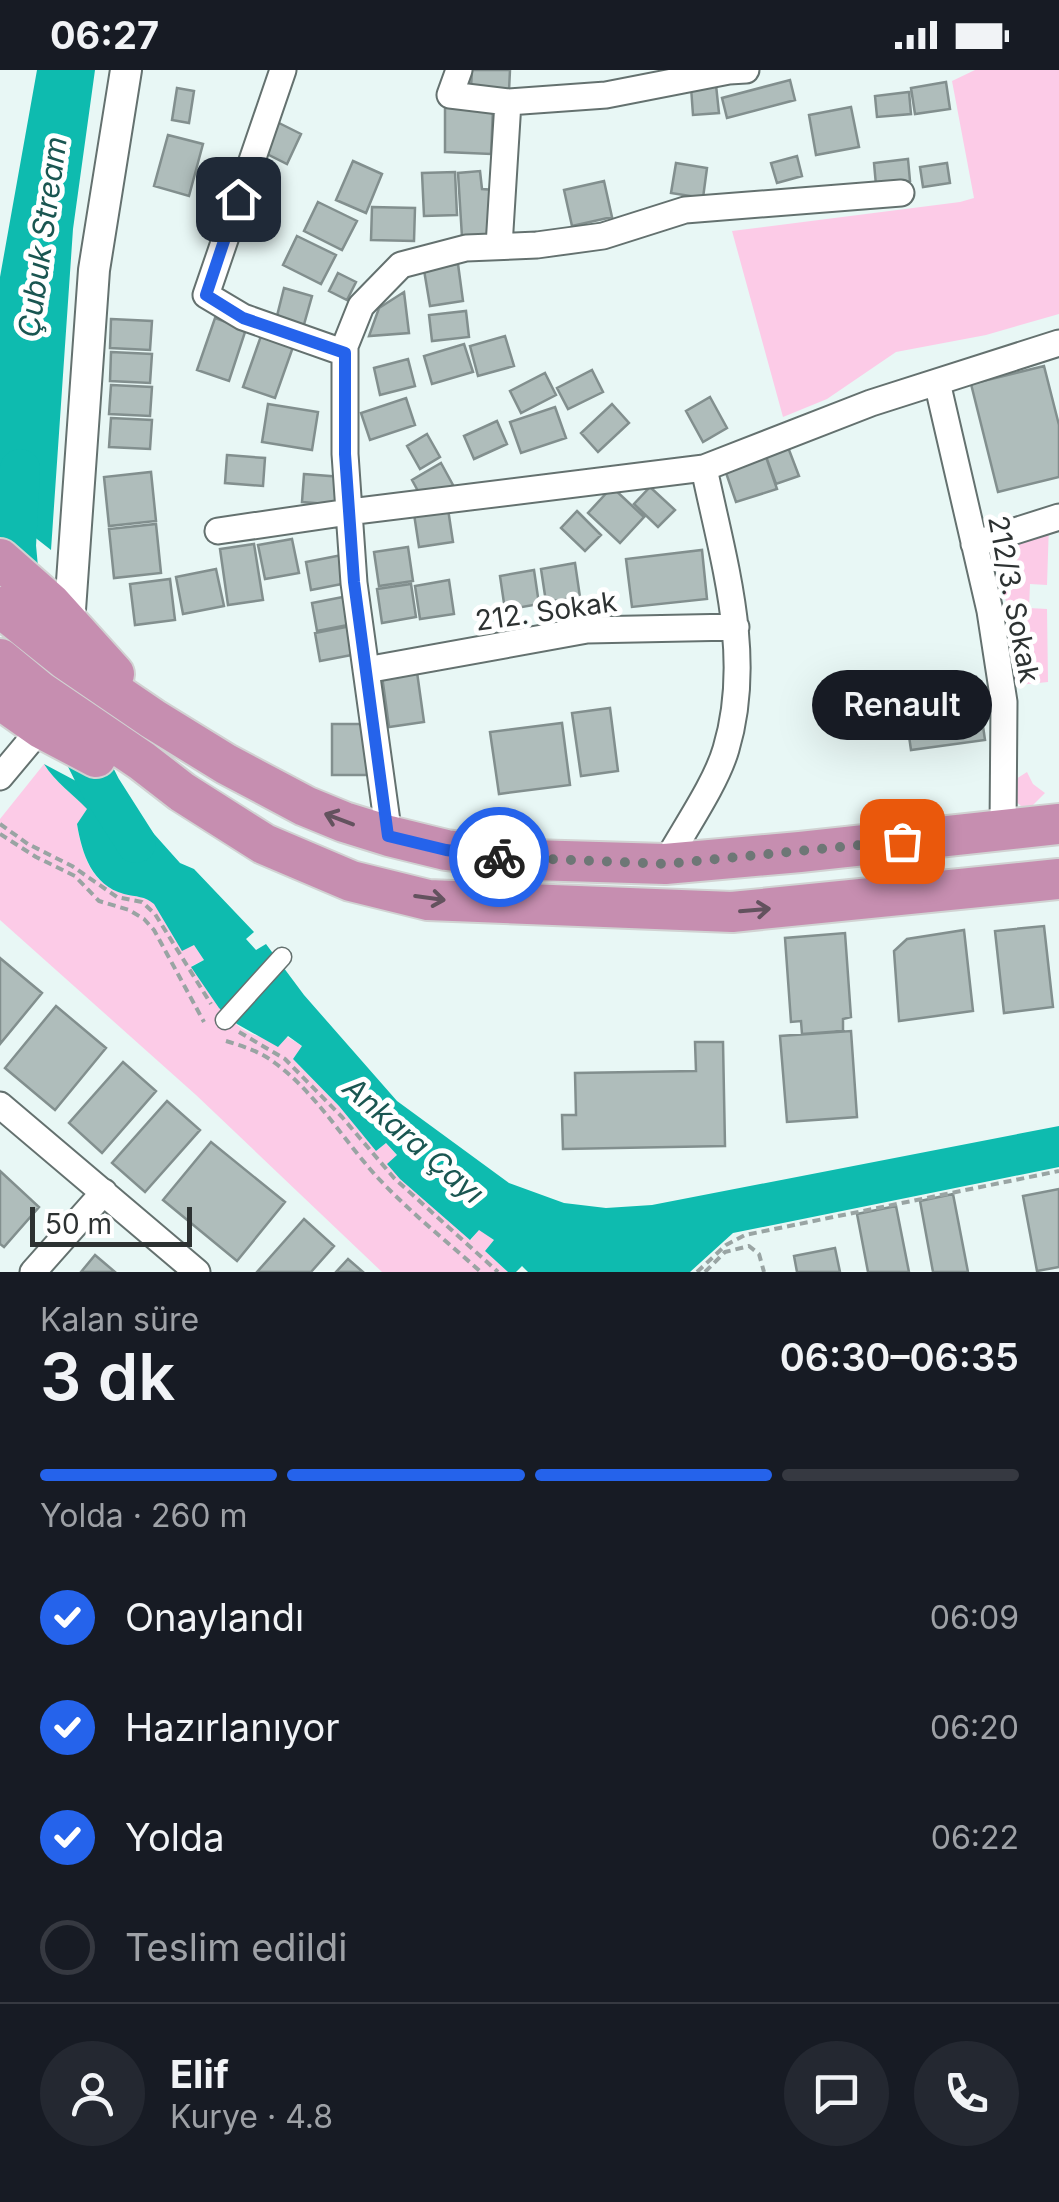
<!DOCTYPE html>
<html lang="tr">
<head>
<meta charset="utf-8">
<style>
  body { margin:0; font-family:Inter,sans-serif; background:#242831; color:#f1f3f6; height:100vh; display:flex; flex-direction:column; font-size:38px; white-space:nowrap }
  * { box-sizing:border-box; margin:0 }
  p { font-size:32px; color:#9ea1a6 }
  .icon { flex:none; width:55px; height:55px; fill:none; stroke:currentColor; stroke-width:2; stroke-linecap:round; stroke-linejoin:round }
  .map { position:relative; height:1202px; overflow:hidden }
  .side { display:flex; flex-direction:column; background:#171b24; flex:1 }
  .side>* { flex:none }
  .scale { position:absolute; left:30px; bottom:25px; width:162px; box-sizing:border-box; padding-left:10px; border:5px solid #2d3232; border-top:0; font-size:28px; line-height:35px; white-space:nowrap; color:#2d3232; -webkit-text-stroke:8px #fff; paint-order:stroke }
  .pin { position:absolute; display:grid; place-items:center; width:85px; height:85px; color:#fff; margin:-42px; border-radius:20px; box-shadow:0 5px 15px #0006 }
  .courier { position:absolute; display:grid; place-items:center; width:100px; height:100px; margin:-50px; border:8px solid #2563eb; border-radius:50%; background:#fff; color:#222; box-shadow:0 2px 12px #0007 }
  .bubble { position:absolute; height:70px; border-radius:35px; background:#171b24; box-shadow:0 10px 40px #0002; font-size:32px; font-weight:600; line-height:70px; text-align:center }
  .head em { font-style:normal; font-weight:600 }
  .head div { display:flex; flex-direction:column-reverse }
  .head { display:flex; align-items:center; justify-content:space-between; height:170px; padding:0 40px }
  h1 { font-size:65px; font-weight:600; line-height:75px }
  .bar { display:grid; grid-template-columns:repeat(4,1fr); gap:15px 10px; align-content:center; height:120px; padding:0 40px }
  .bar i { height:12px; border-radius:8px; background:#363941 }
  .bar .active { background:#2563eb }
  .bar p { grid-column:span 4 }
  .line { display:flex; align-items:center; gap:25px; padding:0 40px; border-top:2px solid #363941 }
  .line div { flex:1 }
  .round { display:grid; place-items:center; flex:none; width:105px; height:105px; border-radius:52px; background:#242831 }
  ol { padding:0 40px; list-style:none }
  li { display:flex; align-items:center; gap:30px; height:110px }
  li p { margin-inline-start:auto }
  li .icon { padding:10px; border-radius:50%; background:#2563eb; color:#fff; stroke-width:4 }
  li:last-child { color:#9ea1a6 }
  li i { width:55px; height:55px; border:5px solid #363941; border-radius:50% }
  .status { display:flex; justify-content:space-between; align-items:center; height:70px; padding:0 50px; background:#171b24; direction:ltr }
  .status svg { height:28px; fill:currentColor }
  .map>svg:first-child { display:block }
  .green { fill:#fccbe7 }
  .water { fill:#0ebbaf }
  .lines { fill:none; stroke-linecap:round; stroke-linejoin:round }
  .river { stroke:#0ebbaf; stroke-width:40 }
  .building { fill:#afbdbb; stroke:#828f8e; stroke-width:2.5 }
  .pedestrian-casing { stroke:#64716f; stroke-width:21 }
  .minor-casing { stroke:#64716f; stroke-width:29 }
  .tertiary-casing { stroke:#64716f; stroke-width:34 }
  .trunk-casing { stroke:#d1d2d2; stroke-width:44 }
  .path { stroke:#99a4a3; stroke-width:4; stroke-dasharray:8 5; stroke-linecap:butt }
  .pedestrian { stroke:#fff; stroke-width:18 }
  .minor { stroke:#fff; stroke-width:25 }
  .tertiary { stroke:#fff; stroke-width:30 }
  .trunk { stroke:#c68eb0; stroke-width:40 }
  .oneway { stroke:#63525e }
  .done { stroke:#6e7776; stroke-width:10; stroke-dasharray:0 18 }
  .route { stroke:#2563eb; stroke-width:12 }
  .labels { text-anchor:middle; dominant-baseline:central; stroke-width:10; stroke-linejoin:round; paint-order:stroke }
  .street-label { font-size:28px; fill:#2d3232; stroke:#fff }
  .water-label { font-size:30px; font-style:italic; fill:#1a5651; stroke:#fff }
</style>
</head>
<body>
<div class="status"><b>06:27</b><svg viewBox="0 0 49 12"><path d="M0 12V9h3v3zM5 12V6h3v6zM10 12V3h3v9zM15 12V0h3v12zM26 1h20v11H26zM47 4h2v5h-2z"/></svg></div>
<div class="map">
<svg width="1059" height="1202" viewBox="0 0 1059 1202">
  <rect width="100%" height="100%" fill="#e8f7f5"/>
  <path class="green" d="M975 0H1059V244L986 265 896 282 827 329 783 347 732 161 960 132 974 128 952 11Z
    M1049 454 1047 515 1030 514 1029 538 1047 539 1048 612 1009 616 1006 531 992 486 1001 472Z
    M44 694C55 712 73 724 88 739L77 755C82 783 91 814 122 823 131 826 144 826 152 832 172 846 191 869 204 890L192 896C207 919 229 959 258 966 281 971 278 958 303 977L293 989 339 1036 376 1080 386 1073 471 1170 479 1159 495 1171 485 1181 508 1202H382L196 1025 0 850V749Z
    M1027 702 1033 714 1045 723 1027 741 1015 731 1011 712Z"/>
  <path class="water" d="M37 0H95L73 159 51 480 0 440V207Z
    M44 694 123 736 146 755 180 793 194 799 254 862 246 869 256 880 266 874 304 925 397 1031 509 1113 564 1133 606 1138 652 1135 1059 1056V1097L733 1163 690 1202H528L522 1196 516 1202H508L485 1181 494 1170 479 1160 470 1170 400 1109 387 1094 397 1085 386 1073 376 1081 339 1036 293 989 302 976 288 966 278 977 237 954 219 938 191 897 204 890 194 875 182 881 154 834C145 826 136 827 124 824 92 815 82 784 77 754L87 739C73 724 55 712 44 694Z"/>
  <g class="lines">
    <path class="river" d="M20 399 16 476 21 530
      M71 658 101 718 136 773"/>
  </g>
  <path class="building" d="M472 0H510L509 21 471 18Z
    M790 10 795 30 727 48 722 28Z
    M946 12 950 39 915 44 911 18Z
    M716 15 719 43 693 45 691 17Z
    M177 18 194 21 189 53 172 50Z
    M909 22 911 44 877 47 875 26Z
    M445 37 493 39 491 84 445 82Z
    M851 37 859 77 816 85 809 45Z
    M275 51 301 64 287 94 261 81Z
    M168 65 203 74 189 126 154 116Z
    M797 86 802 106 777 113 771 93Z
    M908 89 910 111 876 115 874 93Z
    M353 91 382 104 366 143 336 130Z
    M676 93 707 98 703 128 671 123Z
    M947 93 950 113 923 117 920 97Z
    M480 101 482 119 496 120 499 165 462 167 458 103Z
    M455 102 457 145 424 146 422 103Z
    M604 111 612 147 572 156 564 120Z
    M247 122 273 134 258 164 233 152Z
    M318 132 357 151 342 180 304 161Z
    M372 137 415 138 414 171 371 170Z
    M297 166 336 185 321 214 283 195Z
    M458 194 463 231 430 236 424 200Z
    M338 203 356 212 347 230 329 221Z
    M284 218 312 226 303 258 276 250Z
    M404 222 409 263 369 266 379 238Z
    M466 241 469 267 432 271 429 245Z
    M215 248 246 259 229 311 197 300Z
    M111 249 152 251 150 280 110 278Z
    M261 266 293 277 275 328 243 317Z
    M505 266 514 296 478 306 470 276Z
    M464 274 473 302 432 314 424 286Z
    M111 282 152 284 150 313 110 311Z
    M408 289 415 316 380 325 374 298Z
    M1044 296 1059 355V407L998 422 971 314Z
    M592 300 603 322 568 339 557 318Z
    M545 303 556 325 521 343 510 321Z
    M111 315 152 317 150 346 109 344Z
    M710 327 727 358 703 372 686 341Z
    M406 328 415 355 370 370 361 343Z
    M268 334 318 342 312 380 262 372Z
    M612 334 629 353 598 382 581 363Z
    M555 337 566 368 521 383 510 352Z
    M111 348 152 350 150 379 109 377Z
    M497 351 507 374 474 389 464 366Z
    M427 364 440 387 420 399 407 376Z
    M786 372 799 406 776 414 764 381Z
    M764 381 777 419 736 432 723 394Z
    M227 385 265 388 263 416 225 413Z
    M441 393 453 415 424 432 412 410Z
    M151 402 156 451 109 456 104 407Z
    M304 404 342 407 340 435 302 432Z
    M612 417 644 447 620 473 588 443Z
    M650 417 675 440 658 457 634 434Z
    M448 439 453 472 419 477 414 444Z
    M577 441 601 465 585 481 561 458Z
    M156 454 161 503 114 508 109 459Z
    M292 469 299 503 265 509 258 475Z
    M254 474 263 530 228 535 220 479Z
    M408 477 413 511 379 516 374 482Z
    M702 480 707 529 632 537 626 489Z
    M342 485 347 513 311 520 306 492Z
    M575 493 580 527 546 532 541 499Z
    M216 499 224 536 183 544 176 507Z
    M534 500 539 534 505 540 500 506Z
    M170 509 175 550 135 555 130 514Z
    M449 510 454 544 420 549 415 516Z
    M411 514 416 547 382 553 377 519Z
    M348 526 353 554 317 561 312 533Z
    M351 556 357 584 320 591 315 563Z
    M417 602 424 652 389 657 382 606Z
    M976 607 985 670 911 680 902 617Z
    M610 638 618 701 581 706 572 643Z
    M562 653 570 715 499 724 490 662Z
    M332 654H367V705H332Z
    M1044 856 1053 937 1004 943 995 861Z
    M964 860 973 941 899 951 894 881 907 869Z
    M845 863 851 947 843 949V961L802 964 801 951 791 952 785 868Z
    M0 888 42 923 0 974Z
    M56 936 106 978 55 1040 5 998Z
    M851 961 857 1047 787 1052 780 966Z
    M695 972H723L725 1076 563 1079 562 1045H576L575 1003 696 1001Z
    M123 992 156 1021 102 1083 69 1053Z
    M167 1031 200 1060 145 1122 112 1093Z
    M211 1072 285 1132 237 1191 163 1130Z
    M0 1101 39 1137 4 1177 0 1174Z
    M1059 1119V1197L1037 1201 1023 1126Z
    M953 1124 968 1202H933L920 1131Z
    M896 1136 909 1202H868L857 1144Z
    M304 1149 334 1176 311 1202H257Z
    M835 1178 840 1202H797L794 1186Z
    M95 1185 115 1202H81Z
    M348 1189 363 1202H336Z"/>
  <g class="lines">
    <defs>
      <path id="pedestrian" d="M225 950 282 887"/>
      <path id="minor" d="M283 0 206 225 243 247 345 283
        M459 0 450 25 508 32
        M499 176 508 32 606 25 729 1 746 0
        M937 312 990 541 1004 632 1003 760
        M218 461 349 442 704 398
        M974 474 1059 447
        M366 600 587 560 736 557
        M0 707 41 658
        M389 766 354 513 345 384V276L361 236 401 195 466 178 537 175 603 166 685 140 901 123
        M665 794C683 761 716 714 726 679 754 586 723 490 704 398L871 333 1059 273
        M0 1035 197 1202
        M33 1202 104 1122"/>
      <path id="tertiary" d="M69 554 94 200 126 0"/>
      <path id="trunk" d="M0 489 50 533 114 604
        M0 537 65 589 153 649 226 694 305 736 344 752 389 766 446 780 531 790 665 794 800 782 1059 754
        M0 589 39 621 142 691 182 722 264 774 351 811 428 830 732 842 1059 809
        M0 629 41 658 96 687"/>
    </defs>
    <use href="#pedestrian" class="pedestrian-casing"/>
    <use href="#minor" class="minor-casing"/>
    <use href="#tertiary" class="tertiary-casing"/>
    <use href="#trunk" class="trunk-casing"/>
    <path class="path" d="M0 754 28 774 72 796 117 827 142 832 155 844 211 934
      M0 764 36 787 75 806 99 831 129 840 144 849 154 860 204 952
      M239 962 285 989 342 1047 394 1108 498 1202
      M226 971C243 976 261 982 275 993 316 1023 344 1071 378 1108 410 1142 446 1171 481 1202
      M697 1202 726 1175 745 1165 1059 1101
      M705 1202 725 1182 749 1176 759 1184 764 1202"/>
    <use href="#pedestrian" class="pedestrian"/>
    <use href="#minor" class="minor"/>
    <use href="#tertiary" class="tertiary"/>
    <use href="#trunk" class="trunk"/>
  </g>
  <defs><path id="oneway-shaft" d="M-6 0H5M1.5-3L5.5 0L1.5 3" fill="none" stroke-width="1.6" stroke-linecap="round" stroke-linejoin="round" transform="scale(2.5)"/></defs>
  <g class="oneway">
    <use href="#oneway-shaft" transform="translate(339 749) rotate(-159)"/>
    <use href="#oneway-shaft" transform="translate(430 828) rotate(8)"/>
    <use href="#oneway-shaft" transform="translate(755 840) rotate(-5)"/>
  </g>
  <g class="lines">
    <path class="done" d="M499 787 665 794 902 771"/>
    <path class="route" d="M238 129 206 225 243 248 345 283V384L354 512 388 766 446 780 499 787"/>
  </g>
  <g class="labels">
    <g class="street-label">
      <text transform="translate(1014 529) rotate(79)">212/3. Sokak</text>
      <text transform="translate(546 541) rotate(-8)">212. Sokak</text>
    </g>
    <g class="water-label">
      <text transform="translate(42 167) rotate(-82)">Çubuk Stream</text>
      <text transform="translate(414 1070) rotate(41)">Ankara Çayı</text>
    </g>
  </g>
</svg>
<div class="scale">50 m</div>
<div class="pin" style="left:902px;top:771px;background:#ea580c"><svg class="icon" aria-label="bag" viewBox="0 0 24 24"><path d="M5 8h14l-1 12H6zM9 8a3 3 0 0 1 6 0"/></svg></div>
<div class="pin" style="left:238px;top:129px;background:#1f2937"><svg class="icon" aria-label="home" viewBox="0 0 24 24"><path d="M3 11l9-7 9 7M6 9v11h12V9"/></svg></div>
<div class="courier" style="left:499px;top:787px"><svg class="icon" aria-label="bike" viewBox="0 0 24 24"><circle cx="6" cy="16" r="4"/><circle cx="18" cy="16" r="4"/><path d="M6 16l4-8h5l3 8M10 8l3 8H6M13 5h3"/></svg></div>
<div class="bubble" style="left:812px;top:600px;width:180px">Renault</div>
</div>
<section class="side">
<div class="head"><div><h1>3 dk</h1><p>Kalan süre</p></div><em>06:30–06:35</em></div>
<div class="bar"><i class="active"></i><i class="active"></i><i class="active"></i><i></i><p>Yolda · 260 m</p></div>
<ol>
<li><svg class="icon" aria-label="check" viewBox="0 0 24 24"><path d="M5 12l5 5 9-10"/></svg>Onaylandı<p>06:09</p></li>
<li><svg class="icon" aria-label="check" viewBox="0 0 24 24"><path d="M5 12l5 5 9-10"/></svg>Hazırlanıyor<p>06:20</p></li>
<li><svg class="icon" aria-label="check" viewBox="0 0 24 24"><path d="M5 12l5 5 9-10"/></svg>Yolda<p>06:22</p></li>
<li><i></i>Teslim edildi</li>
</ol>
<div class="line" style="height:180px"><a class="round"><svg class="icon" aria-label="person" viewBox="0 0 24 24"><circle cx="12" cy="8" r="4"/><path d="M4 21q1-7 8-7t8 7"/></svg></a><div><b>Elif</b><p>Kurye · 4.8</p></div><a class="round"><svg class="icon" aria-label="chat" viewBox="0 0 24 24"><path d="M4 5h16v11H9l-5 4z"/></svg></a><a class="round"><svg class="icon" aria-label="phone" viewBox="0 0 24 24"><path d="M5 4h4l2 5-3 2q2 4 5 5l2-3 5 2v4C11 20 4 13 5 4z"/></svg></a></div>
</section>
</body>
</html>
